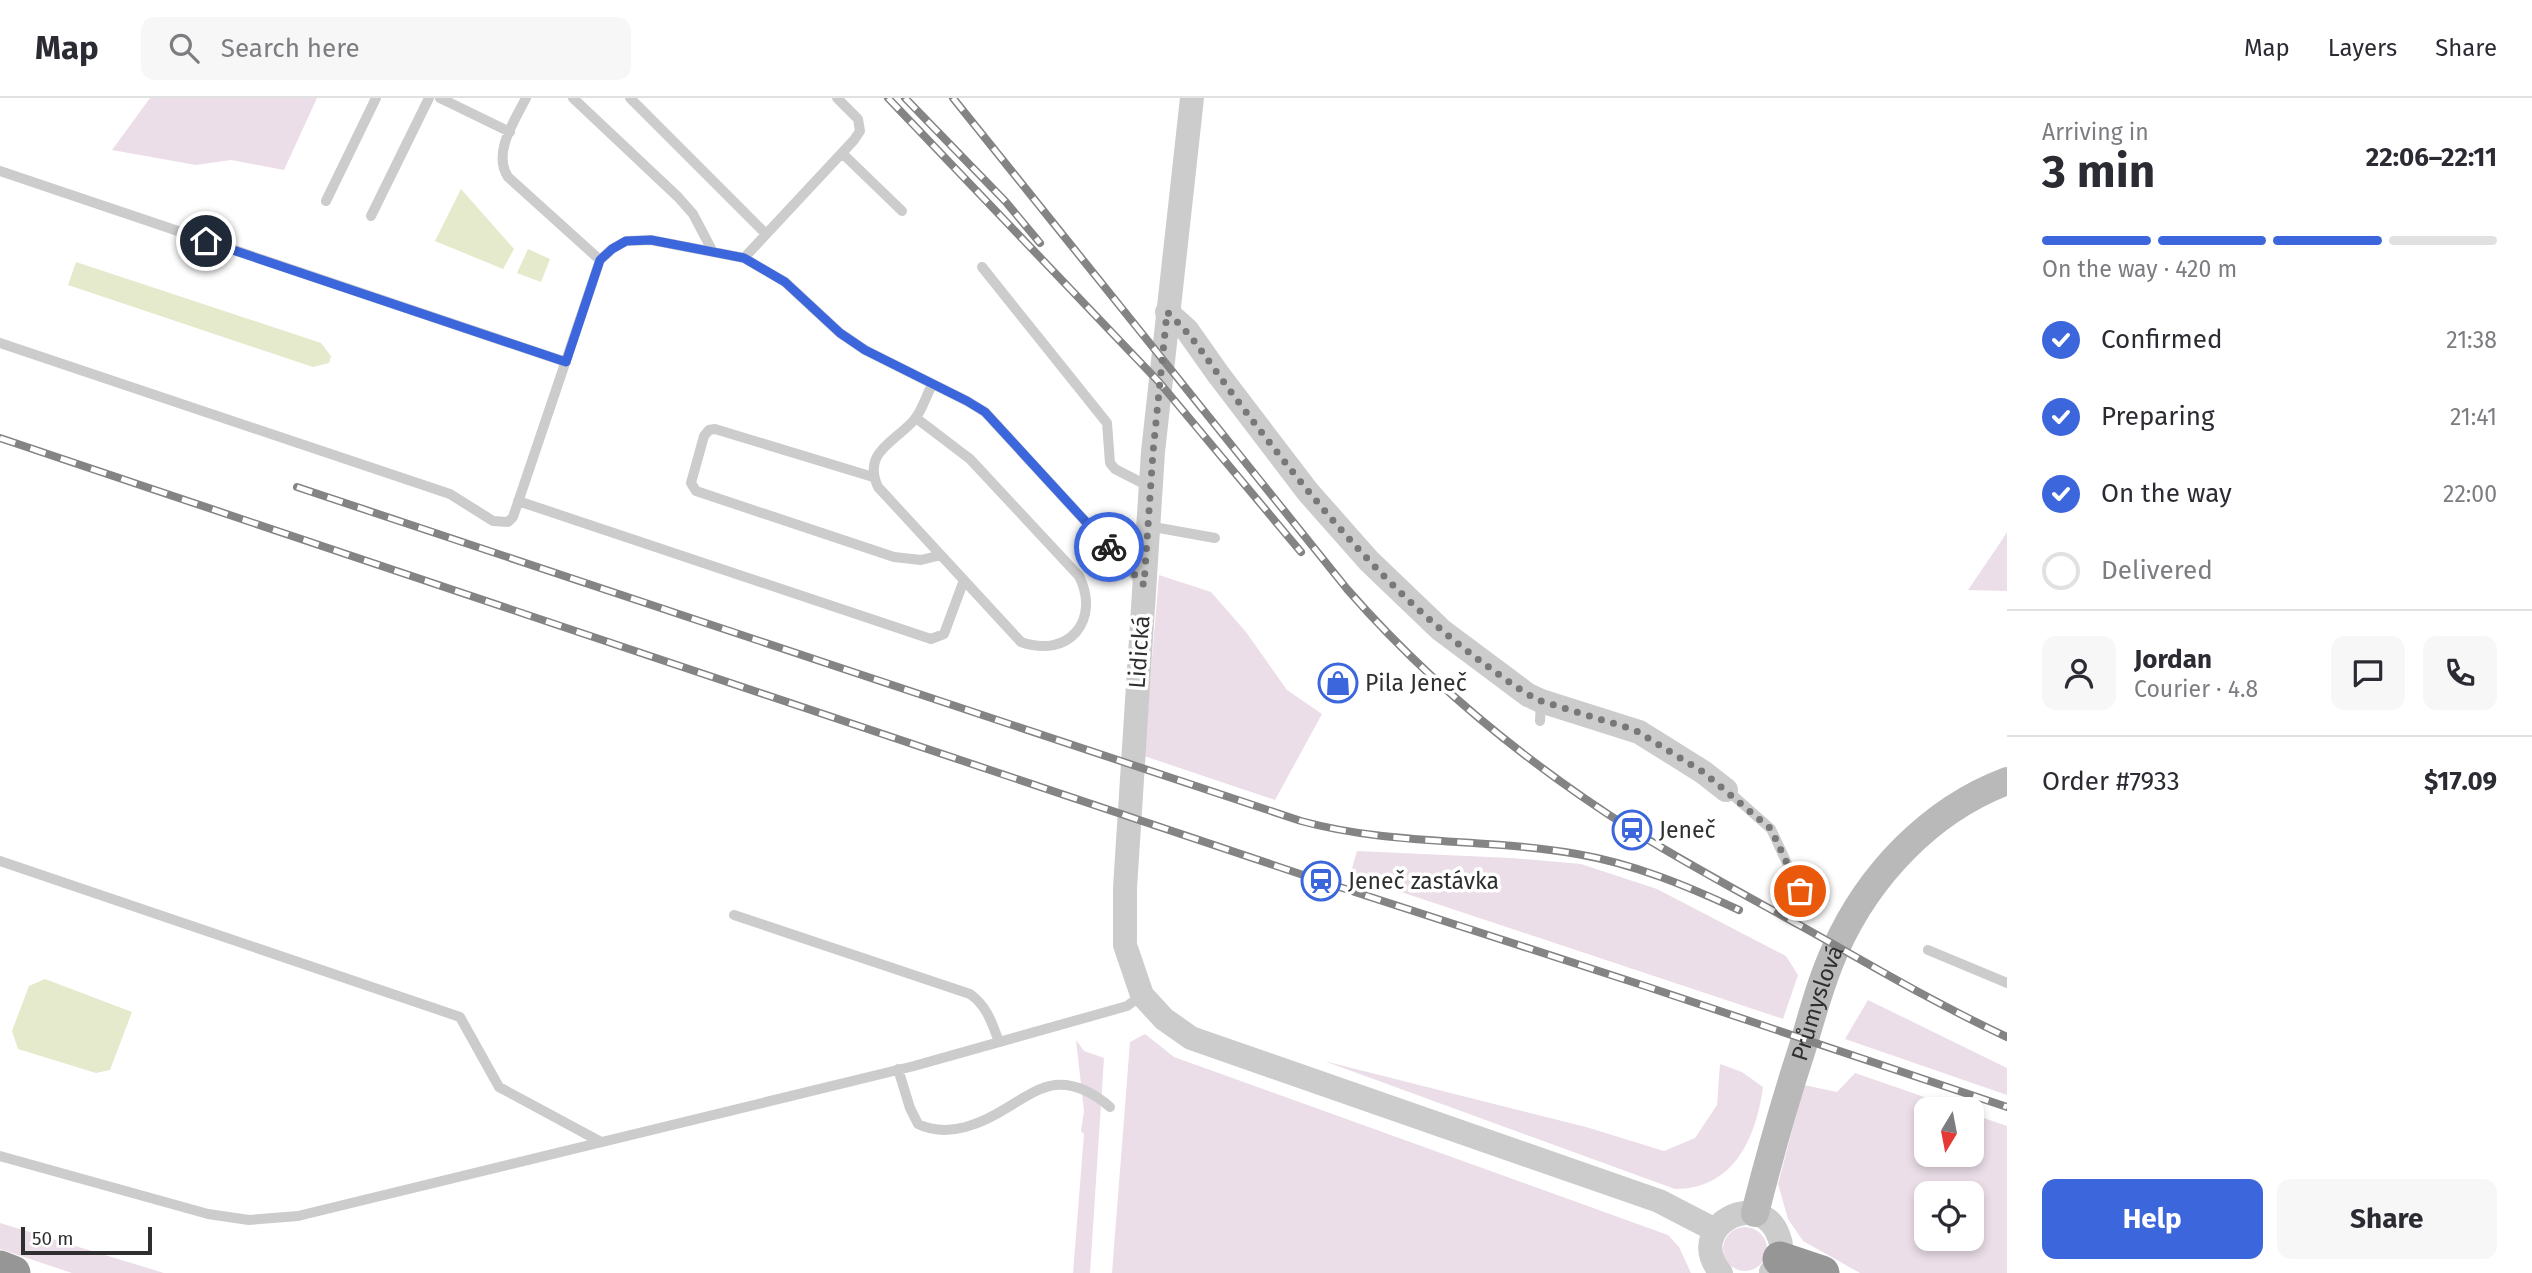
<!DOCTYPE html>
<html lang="en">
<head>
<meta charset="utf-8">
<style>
  body { margin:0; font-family:"Fira Sans",sans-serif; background:#f7f7f7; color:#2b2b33; height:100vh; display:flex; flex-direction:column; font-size:26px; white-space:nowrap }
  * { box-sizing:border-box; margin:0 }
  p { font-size:23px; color:#7c7c81 }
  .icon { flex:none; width:38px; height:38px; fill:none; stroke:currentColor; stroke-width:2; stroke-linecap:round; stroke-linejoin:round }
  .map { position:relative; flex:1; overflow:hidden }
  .details { display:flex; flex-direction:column; background:#fff; width:525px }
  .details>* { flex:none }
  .needle { width:46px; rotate:190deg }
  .tools { position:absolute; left:1914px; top:999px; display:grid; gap:14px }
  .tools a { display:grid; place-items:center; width:70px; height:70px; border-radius:14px; background:#fff; box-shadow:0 4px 10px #0003; font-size:35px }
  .scale { position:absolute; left:21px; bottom:18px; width:131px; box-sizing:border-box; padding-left:7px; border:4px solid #2f2f2f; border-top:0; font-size:19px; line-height:24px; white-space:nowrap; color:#2f2f2f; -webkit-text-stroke:5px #fff; paint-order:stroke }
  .pin { position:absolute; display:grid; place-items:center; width:60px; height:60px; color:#fff; margin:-30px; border:4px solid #fff; border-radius:50%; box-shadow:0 2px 7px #0007 }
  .courier { position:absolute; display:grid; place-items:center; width:70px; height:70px; margin:-35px; border:5px solid #3c66db; border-radius:50%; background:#fff; color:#222; box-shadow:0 2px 9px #0007 }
  .summary em { font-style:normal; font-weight:700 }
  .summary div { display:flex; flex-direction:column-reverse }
  .summary { display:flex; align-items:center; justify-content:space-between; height:119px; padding:0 35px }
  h1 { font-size:46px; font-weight:700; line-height:52px }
  .bar { display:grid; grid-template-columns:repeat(4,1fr); gap:10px 7px; align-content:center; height:84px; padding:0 35px }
  .bar i { height:9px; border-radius:5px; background:#e1e1e2 }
  .bar .selected { background:#3c66db }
  .bar p { grid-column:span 4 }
  .line { display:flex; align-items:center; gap:18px; padding:0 35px; border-top:2px solid #e1e1e2 }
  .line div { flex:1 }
  .round { display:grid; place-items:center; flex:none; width:74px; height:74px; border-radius:14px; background:#f7f7f7 }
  ol { padding:0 35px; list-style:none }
  li { display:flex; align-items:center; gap:21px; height:77px }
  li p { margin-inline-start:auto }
  li .icon { padding:7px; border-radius:50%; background:#3c66db; color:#fff; stroke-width:4 }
  li:last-child { color:#7c7c81 }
  li i { width:38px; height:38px; border:4px solid #e1e1e2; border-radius:50% }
  .cta { display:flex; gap:14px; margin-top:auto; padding:14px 35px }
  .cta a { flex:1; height:80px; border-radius:14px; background:#3c66db; color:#fff; font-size:28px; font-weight:700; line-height:80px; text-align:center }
  .cta a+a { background:#f7f7f7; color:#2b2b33 }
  header { display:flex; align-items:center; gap:42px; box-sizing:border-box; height:98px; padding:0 35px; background:#fff; border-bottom:2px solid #e1e1e2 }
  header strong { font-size:33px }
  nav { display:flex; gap:38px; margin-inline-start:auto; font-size:24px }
  .search { width:490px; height:63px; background:#f7f7f7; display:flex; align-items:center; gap:18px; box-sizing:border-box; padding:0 24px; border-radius:14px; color:#7c7c81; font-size:26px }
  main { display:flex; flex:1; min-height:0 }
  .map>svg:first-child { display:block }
  .green { fill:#ebdee8; fill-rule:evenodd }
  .water { fill:#e4eacb }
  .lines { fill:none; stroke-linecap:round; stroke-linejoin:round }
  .service { stroke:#ccc; stroke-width:10 }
  .tertiary { stroke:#ccc; stroke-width:24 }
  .secondary { stroke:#b9b9b9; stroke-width:28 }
  .motorway { stroke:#969696; stroke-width:35 }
  .rail-casing { stroke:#848484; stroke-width:8 }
  .rail { stroke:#fff; stroke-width:5; stroke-dasharray:16; stroke-linecap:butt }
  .done { stroke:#787878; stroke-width:7; stroke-dasharray:0 12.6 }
  .route { stroke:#3c66db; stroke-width:9 }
  .labels { text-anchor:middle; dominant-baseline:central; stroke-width:7; stroke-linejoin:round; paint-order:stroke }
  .street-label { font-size:23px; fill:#2f2f2f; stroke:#fff }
  .poi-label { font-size:23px; fill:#2f2f2f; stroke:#fff; text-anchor:start }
</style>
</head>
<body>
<header>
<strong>Map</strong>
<div class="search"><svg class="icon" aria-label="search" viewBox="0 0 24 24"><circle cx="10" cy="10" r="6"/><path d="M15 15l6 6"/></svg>Search here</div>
<nav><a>Map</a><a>Layers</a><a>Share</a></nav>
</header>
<main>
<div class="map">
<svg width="2007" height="1175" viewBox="0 0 2007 1175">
  <rect width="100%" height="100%" fill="#fff"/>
  <path class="green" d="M150 0H317L284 72 231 62 196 67 112 52Z
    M2007 434V493L1968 492 2002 442Z
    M1159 477 1211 494 1246 534 1287 592 1322 616 1275 702 1144 658Z
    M1357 753 1511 760 1581 766 1657 791 1786 858 1798 877 1783 921 1350 777Z
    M1868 902 2007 970V997L1845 941Z
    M1145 936 1174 959 1668 1137 1679 1149 1691 1175H1112L1130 944Z
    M1076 942 1084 953 1104 960 1090 1175H1073L1084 1036 1081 1033 1084 1013Z
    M1324 963 1586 1029 1664 1053 1695 1040 1717 1007 1720 966 1742 974 1763 989C1756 1040 1734 1091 1675 1091Z
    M1855 975 1959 1011 1927 1012V1057H1972V1016L2007 1028V1175H1860L1803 1143 1788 1121 1778 1086 1804 987 1837 994ZM1927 1096H1972V1141H1927Z
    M0 1125 164 1175H72L0 1151Z
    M1723 1151a22 22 0 1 1 44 0a22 22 0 1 1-44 0Z"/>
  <path class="water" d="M461 91 514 151 503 171 435 143Z
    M528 151 550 161 541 184 517 175Z
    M76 164 321 245 331 258 329 265 313 269 68 187Z
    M45 881 132 914 110 972 96 975 18 951 12 933 29 888Z"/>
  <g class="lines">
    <path class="service" d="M440 0 510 34
      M526 0C515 22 492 55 508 79L600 162
      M573 0 678 99 693 116 713 154
      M630 0 766 136
      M842 55 902 113
      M0 73 566 264
      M326 103 376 0
      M371 118 429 0
      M744 160 854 42 860 33 858 21 837 0
      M982 169 1107 325 1110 365 1115 371 1150 389
      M0 245 450 396 493 423 508 424 513 419 600 162 612 151 626 143 651 142 744 160 785 184 840 235 865 252 967 303 985 314 1141 484
      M916 320 970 361 1079 478C1101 522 1069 561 1021 544L878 389C862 354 894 345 914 322 922 313 926 298 932 287
      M873 379 715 331 709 332 704 338 691 385 696 393 894 459 921 462 941 457
      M518 403 931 541 944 536 964 482
      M1148 428 1215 440
      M1540 623 1541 604
      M1727 692 1771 731 1800 793
      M0 763 460 919 499 989 601 1044
      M734 817 970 896C987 908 992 925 999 944
      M1928 852 2007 885
      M898 971 910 1010 918 1026C949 1041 983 1025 1010 1008 1023 1000 1039 989 1055 987 1076 985 1095 996 1110 1009
      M0 1058 208 1116 249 1122 298 1118 914 968 1113 912 1127 908 1142 897"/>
    <path class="tertiary" d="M1192 0 1153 354 1125 790V847L1142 897 1164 921 1191 940 1659 1103 1715 1132
      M1167 214 1187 232 1218 276 1308 394 1369 463 1441 532 1528 597 1541 603 1639 634 1703 674 1726 692
      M1721 1175C1682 1129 1761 1087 1779 1139 1784 1151 1780 1165 1771 1174"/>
    <path class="secondary" id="s1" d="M1755 1115C1769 1060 1784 1006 1802 951 1812 918 1821 882 1836 850 1869 777 1930 712 2007 683"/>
    <path class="motorway" d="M1780 1161 1822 1175
      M0 1170 13 1175"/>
    <defs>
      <path id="rail" d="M888 0 1159 284 1301 454
        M905 0 1005 103 1040 145
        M953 0 1347 491C1430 586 1528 666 1634 733 1689 767 1745 797 1801 828 1869 866 1936 906 2007 939
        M0 340 1321 783 1648 889 2007 1009
        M297 389 1301 723C1392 748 1486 740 1577 756 1635 766 1687 788 1739 812"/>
    </defs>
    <use href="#rail" class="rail-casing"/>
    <use href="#rail" class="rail"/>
  </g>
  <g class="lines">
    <path class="done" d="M1109 449 1144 487 1153 354 1167 214C1190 235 1200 251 1218 276 1230 293 1243 310 1256 327 1322 413 1392 497 1479 562 1499 576 1519 593 1541 603L1635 632 1703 674 1771 731 1800 793"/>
    <path class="route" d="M206 143 566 264 600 162 612 151 626 143 651 142 744 160 785 184 840 235 865 252 967 303 985 314 1109 449"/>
  </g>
  <defs>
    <symbol id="shop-ring" viewBox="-11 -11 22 22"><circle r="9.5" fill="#fff" stroke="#3c66db" stroke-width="1.5"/><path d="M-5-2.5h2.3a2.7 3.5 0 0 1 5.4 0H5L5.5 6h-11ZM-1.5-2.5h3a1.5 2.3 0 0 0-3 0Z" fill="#3c66db"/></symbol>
    <symbol id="station-ring" viewBox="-11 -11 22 22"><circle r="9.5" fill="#fff" stroke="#3c66db" stroke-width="1.5"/><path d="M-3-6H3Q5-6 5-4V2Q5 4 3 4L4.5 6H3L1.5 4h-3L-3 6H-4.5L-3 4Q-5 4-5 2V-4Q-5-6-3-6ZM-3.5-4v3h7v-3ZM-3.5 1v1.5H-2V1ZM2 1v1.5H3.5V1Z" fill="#3c66db"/></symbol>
  </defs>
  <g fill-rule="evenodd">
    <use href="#shop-ring" x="1316" y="563" width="44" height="44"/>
    <use href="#station-ring" x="1610" y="710" width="44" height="44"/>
    <use href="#station-ring" x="1299" y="761" width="44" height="44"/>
  </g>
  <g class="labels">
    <g class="street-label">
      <text transform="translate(1139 554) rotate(-86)">Lidická</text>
      <text stroke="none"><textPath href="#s1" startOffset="219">Průmyslová</textPath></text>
    </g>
    <g class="poi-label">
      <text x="1365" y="585">Pila Jeneč</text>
      <text x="1659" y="732">Jeneč</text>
      <text x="1348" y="783">Jeneč zastávka</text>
    </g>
  </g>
</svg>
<div class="tools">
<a><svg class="needle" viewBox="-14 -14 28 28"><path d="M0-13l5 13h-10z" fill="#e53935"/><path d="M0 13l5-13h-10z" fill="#7c7c81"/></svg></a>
<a><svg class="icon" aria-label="locate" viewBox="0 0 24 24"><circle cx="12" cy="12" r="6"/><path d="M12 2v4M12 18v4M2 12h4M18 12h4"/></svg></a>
</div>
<div class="scale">50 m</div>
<div class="pin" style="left:1800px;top:793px;background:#ea580c"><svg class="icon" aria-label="bag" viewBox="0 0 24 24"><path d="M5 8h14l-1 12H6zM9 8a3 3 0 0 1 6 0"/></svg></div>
<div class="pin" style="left:206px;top:143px;background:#1f2937"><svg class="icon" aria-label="home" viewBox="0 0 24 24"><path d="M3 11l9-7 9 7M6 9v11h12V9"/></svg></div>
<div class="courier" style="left:1109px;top:449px"><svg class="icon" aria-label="bike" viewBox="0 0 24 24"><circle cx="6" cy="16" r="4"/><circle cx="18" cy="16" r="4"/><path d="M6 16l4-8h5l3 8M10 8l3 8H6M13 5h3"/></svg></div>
</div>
<section class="details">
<div class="summary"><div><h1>3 min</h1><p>Arriving in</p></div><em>22:06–22:11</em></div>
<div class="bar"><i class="selected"></i><i class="selected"></i><i class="selected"></i><i></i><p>On the way · 420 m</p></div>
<ol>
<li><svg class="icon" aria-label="check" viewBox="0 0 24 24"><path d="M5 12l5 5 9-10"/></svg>Confirmed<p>21:38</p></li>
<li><svg class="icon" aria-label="check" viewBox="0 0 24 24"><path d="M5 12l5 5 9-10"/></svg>Preparing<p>21:41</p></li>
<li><svg class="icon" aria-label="check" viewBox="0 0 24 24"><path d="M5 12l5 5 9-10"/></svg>On the way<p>22:00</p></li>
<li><i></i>Delivered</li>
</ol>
<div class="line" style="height:126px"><a class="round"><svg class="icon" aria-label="person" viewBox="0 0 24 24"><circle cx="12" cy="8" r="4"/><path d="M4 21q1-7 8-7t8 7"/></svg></a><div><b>Jordan</b><p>Courier · 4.8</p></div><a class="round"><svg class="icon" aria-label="chat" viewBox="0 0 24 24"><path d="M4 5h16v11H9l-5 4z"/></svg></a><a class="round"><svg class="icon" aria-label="phone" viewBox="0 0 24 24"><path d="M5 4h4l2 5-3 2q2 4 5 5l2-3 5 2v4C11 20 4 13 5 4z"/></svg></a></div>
<div class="line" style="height:91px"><div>Order #7933</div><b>$17.09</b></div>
<div class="cta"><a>Help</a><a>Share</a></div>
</section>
</main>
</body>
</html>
